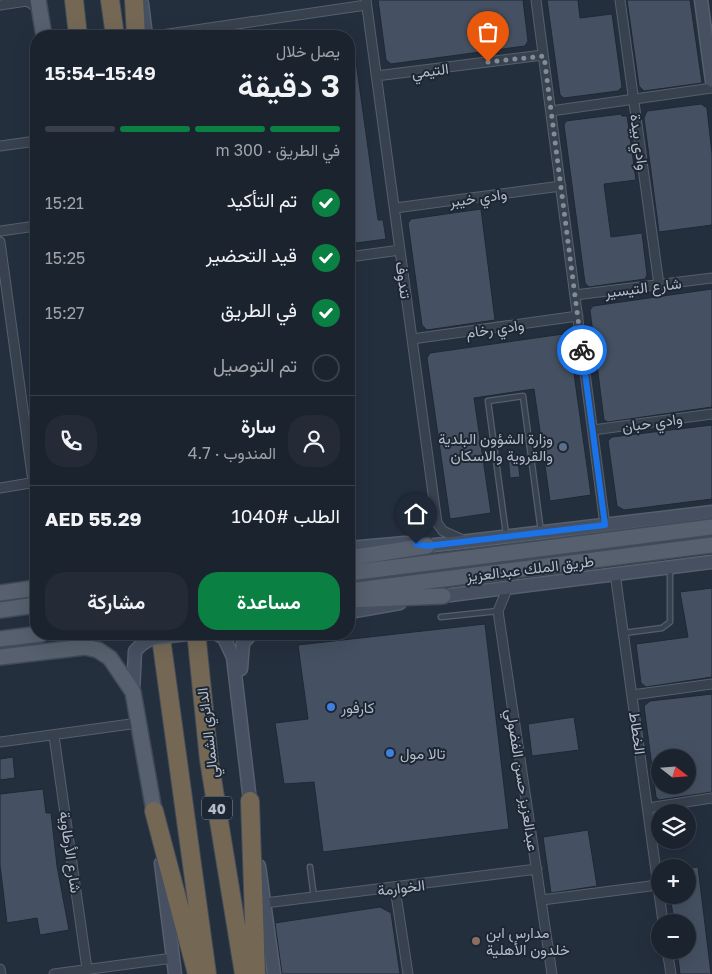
<!DOCTYPE html>
<html lang="ar">
<head>
<meta charset="utf-8">
<style>
  body { margin:0; font-family:"Golos Text",Vazirmatn,sans-serif; background:#242b36; color:#f1f3f6; direction:rtl; height:100vh; display:flex; flex-direction:column; font-size:19px; white-space:nowrap }
  * { box-sizing:border-box; margin:0 }
  p { font-size:16px; color:#a0a4aa }
  .icon { flex:none; width:28px; height:28px; fill:none; stroke:currentColor; stroke-width:2; stroke-linecap:round; stroke-linejoin:round }
  .map { position:relative; flex:1; overflow:hidden; direction:ltr }
  .drawer { position:absolute; left:30px; top:30px; width:325px; height:610px; display:flex; flex-direction:column; background:#1b232e; border-radius:20px; box-shadow:0 5px 20px #0002,0 0 0 1px #39404a; direction:rtl }
  .drawer>* { flex:none }
  .needle { width:32px; rotate:107deg }
  .buttons { position:absolute; left:651px; top:749px; display:grid; gap:10px }
  .buttons a { display:grid; place-items:center; width:45px; height:45px; border-radius:50%; background:#1b232e; box-shadow:0 5px 20px #0002,0 0 0 1px #39404a; font-size:25px }
  .pin { position:absolute; display:grid; place-items:center; width:42px; height:42px; color:#fff; margin:-51px -21px; border-radius:50% 50% 50% 0; rotate:-45deg; box-shadow:0 0 5px #0007 }
  .pin .icon { rotate:45deg }
  .courier { position:absolute; display:grid; place-items:center; width:50px; height:50px; margin:-25px; border:4px solid #1a73e8; border-radius:50%; background:#fff; color:#222; box-shadow:0 1px 6px #0007 }
  .summary em { font-style:normal; font-weight:600 }
  .summary div { display:flex; flex-direction:column-reverse }
  .summary { display:flex; align-items:center; justify-content:space-between; height:85px; padding:0 15px }
  h1 { font-size:32px; font-weight:600; line-height:38px }
  .bar { display:grid; grid-template-columns:repeat(4,1fr); gap:8px 5px; align-content:center; height:60px; padding:0 15px }
  .bar i { height:6px; border-radius:4px; background:#39404a }
  .bar .selected { background:#0b8043 }
  .bar p { grid-column:span 4 }
  .line { display:flex; align-items:center; gap:12px; padding:0 15px; border-top:1px solid #39404a }
  .line div { flex:1 }
  .round { display:grid; place-items:center; flex:none; width:52px; height:52px; border-radius:20px; background:#242b36 }
  ol { padding:0 15px; list-style:none }
  li { display:flex; align-items:center; gap:15px; height:55px }
  li p { margin-inline-start:auto }
  li .icon { padding:5px; border-radius:50%; background:#0b8043; color:#fff; stroke-width:4 }
  li:last-child { color:#a0a4aa }
  li i { width:28px; height:28px; border:2px solid #39404a; border-radius:50% }
  .cta { display:flex; gap:10px; margin-top:auto; padding:10px 15px }
  .cta a { flex:1; height:58px; border-radius:20px; background:#0b8043; color:#fff; font-size:20px; font-weight:600; line-height:58px; text-align:center }
  .cta a+a { background:#242b36; color:#f1f3f6 }
  .map>svg:first-child { display:block }
  .building { fill:#455162; stroke:#1f2835; fill-rule:evenodd }
  .lines { fill:none; stroke-linecap:round; stroke-linejoin:round }
  .lane-casing { stroke:#565f6c; stroke-width:7 }
  .street-casing { stroke:#565f6c; stroke-width:11 }
  .secondary-casing { stroke:#565f6c; stroke-width:15 }
  .primary-casing { stroke:#414a57; stroke-width:18 }
  .highway-casing { stroke:#434c59; stroke-width:20 }
  .lane { stroke:#38414e; stroke-width:4.5 }
  .street { stroke:#38414e; stroke-width:9 }
  .secondary { stroke:#465061; stroke-width:12 }
  .primary { stroke:#56606e; stroke-width:15 }
  .highway { stroke:#746855; stroke-width:18 }
  .secondary-bridge-casing { stroke:#565f6c; stroke-width:15; stroke-linecap:butt }
  .secondary-bridge { stroke:#465061; stroke-width:12 }
  .done { stroke:#828b98; stroke-width:5; stroke-dasharray:0 9 }
  .route { stroke:#1a73e8; stroke-width:6 }
  .service-dot { fill:#5c6f8a; stroke:#1d2633; stroke-width:2 }
  .shop-dot { fill:#3f7fe0; stroke:#1d2633; stroke-width:2 }
  .education-dot { fill:#8d6e63; stroke:#1d2633; stroke-width:2 }
  .labels { text-anchor:middle; dominant-baseline:central; stroke-width:4; stroke-linejoin:round; paint-order:stroke }
  .shield { fill:#1d2633; stroke:#878f9c; stroke-width:1 }
  .shield-label { font-size:14px; font-weight:bold; fill:#b4bcc9 }
  .street-label { font-size:15px; fill:#b4bcc9; stroke:#1d2633 }
  .poi-label { font-size:15px; fill:#b4bcc9; stroke:#1d2633; text-anchor:start }
</style>
</head>
<body>
<div class="map">
<svg width="712" height="974" viewBox="0 0 712 974">
  <rect width="100%" height="100%" fill="#242f3e"/>
  <path class="building" d="M378 0H523L528 41 525 46 391 64 386 60Z
    M547 0H578L580 18 612 14 622 87 618 91 564 98 560 95Z
    M627 0H690L702 83 644 91 639 86Z
    M349 40H353L378 220H383L386 239 349 244Z
    M701 104 707 108 712 154V225L659 232 644 118 647 111Z
    M621 114 622 116H627L636 180 604 184 611 237 642 233 647 275 645 279 589 287 585 283 564 125 566 121Z
    M481 209 495 320 427 330 422 325 408 223 411 219Z
    M712 289V407L608 422 604 420 590 310 593 306Z
    M563 334 569 338 591 495 550 501 534 389 474 398 491 513 450 519 427 358 430 353Z
    M712 425V499L624 510 617 506 608 441 612 437Z
    M517 454 520 477 510 478 508 455Z
    M712 588V677L646 687 641 683 636 644 688 637 680 592Z
    M485 624 509 829 323 852 314 782 284 784 275 723 308 719 298 645Z
    M712 694V792L659 800 656 797 644 706 650 701ZM660 758H688V785H660Z
    M574 717 579 750 532 756 528 724Z
    M13 757 15 778 0 780V759Z
    M43 789 46 813H51L57 866 69 930 40 935 37 918 7 923 0 865V794Z
    M588 830 597 886 551 893 543 837Z
    M698 867 711 974H680L677 950H688V922H674L670 895H688V868Z
    M380 907 391 913 400 974H282L275 923Z"/>
  <g class="lines">
    <defs>
      <path id="lane" d="M506 534 488 401 523 396 541 532
        M441 617 498 611
        M624 633 662 628 670 622V569
        M310 867 314 898"/>
      <path id="street" d="M366 0 437 523 443 531 463 540
        M536 0 605 525
        M620 0 659 285
        M0 5 27 1 40 9
        M155 36 366 5
        M376 76 543 55
        M551 111 712 88
        M0 146 36 141
        M395 208 561 186
        M0 231 36 226
        M0 242 33 482
        M349 257 400 250
        M575 295 712 278
        M412 339 578 316
        M593 430 712 414
        M0 488 36 482
        M615 573 663 922
        M508 587 498 611 552 974
        M632 695 712 684
        M54 736 87 969
        M0 742 138 723
        M648 808 712 798
        M395 888 408 974
        M542 900 658 885
        M265 903 537 869
        M667 950 671 974
        M0 969 1 974
        M54 974 173 958"/>
      <path id="secondary" d="M701 0 712 81
        M142 4 146 36
        M349 548 405 543 427 546 712 512
        M435 597 712 562
        M349 612 400 603
        M217 634 224 638 233 657 251 809
        M241 669 243 643 251 634
        M133 692 135 651 142 644
        M161 863 175 974
        M259 866 274 974"/>
      <path id="primary" d="M38 0 44 36
        M349 558 427 546
        M349 573 712 527
        M349 591 712 545
        M0 593 36 588
        M349 600 443 596
        M0 610 36 605
        M0 639 41 634
        M0 657 85 647 98 650 110 658 133 692 154 811"/>
      <path id="highway" d="M74 0 78 36
        M110 0 115 36
        M134 0 136 36
        M197 641 209 760 244 974
        M162 645 207 974
        M250 801 256 974
        M154 811 197 974"/>
    </defs>
    <use href="#lane" class="lane-casing"/>
    <use href="#street" class="street-casing"/>
    <use href="#secondary" class="secondary-casing"/>
    <use href="#primary" class="primary-casing"/>
    <use href="#highway" class="highway-casing"/>
    <use href="#lane" class="lane"/>
    <use href="#street" class="street"/>
    <use href="#secondary" class="secondary"/>
    <use href="#primary" class="primary"/>
    <use href="#highway" class="highway"/>
    <defs>
      <path id="secondary-bridge" d="M142 644 152 638 187 634"/>
    </defs>
    <use href="#secondary-bridge" class="secondary-bridge-casing"/>
    <use href="#secondary-bridge" class="secondary-bridge"/>
  </g>
  <g class="lines">
    <path class="done" d="M488 62 544 56 582 350"/>
    <path class="route" d="M416 544 427 546 605 525 582 350"/>
  </g>
  <circle class="service-dot" cx="563" cy="447" r="5"/>
  <g class="shop-dot">
    <circle cx="331" cy="707" r="5"/>
    <circle cx="390" cy="753" r="5"/>
  </g>
  <circle class="education-dot" cx="476" cy="941" r="5"/>
  <g class="labels">
    <rect class="shield" x="202" y="796.5" width="30" height="23" rx="4"/>
    <g class="shield-label">
      <text x="217" y="808">40</text>
    </g>
    <g class="street-label">
      <text transform="translate(430 70) rotate(-7)">التيمي</text>
      <text transform="translate(640 142) rotate(82)">وادي بيدة</text>
      <text transform="translate(478 197) rotate(-8)">وادي خيبر</text>
      <text transform="translate(404 280) rotate(82)">تندوف</text>
      <text transform="translate(643 287) rotate(-7)">شارع التيسير</text>
      <text transform="translate(495 328) rotate(-8)">وادي رخام</text>
      <text transform="translate(652 422) rotate(-8)">وادي حبان</text>
      <text transform="translate(530 568) rotate(-7)">طريق الملك عبدالعزيز</text>
      <text transform="translate(207 733) rotate(-97)">الدائري الشمالي</text>
      <text transform="translate(638 733) rotate(82)">الخطاط</text>
      <text transform="translate(523 780) rotate(81)">عبدالعزيز حسن الفضولي</text>
      <text transform="translate(71 852) rotate(82)">شارع الأرطاوية</text>
      <text transform="translate(401 887) rotate(-7)">الخوارمة</text>
    </g>
    <g class="poi-label">
      <text x="553" y="438" text-anchor="end">وزارة الشؤون البلدية<tspan x="553" dy="17">والقروية والاسكان</tspan></text>
      <text x="341" y="707">كارفور</text>
      <text x="400" y="753">تالا مول</text>
      <text x="486" y="932">مدارس ابن<tspan x="486" dy="17">خلدون الأهلية</tspan></text>
    </g>
  </g>
</svg>
<div class="buttons">
<a><svg class="needle" viewBox="-14 -14 28 28"><path d="M0-13l5 13h-10z" fill="#e53935"/><path d="M0 13l5-13h-10z" fill="#a0a4aa"/></svg></a>
<a><svg class="icon" aria-label="layers" viewBox="0 0 24 24"><path d="M12 4l9 5-9 5-9-5zM3 14l9 5 9-5"/></svg></a>
<a>+</a>
<a>−</a>
</div>
<div class="pin" style="left:488px;top:62px;background:#ea580c"><svg class="icon" aria-label="bag" viewBox="0 0 24 24"><path d="M5 8h14l-1 12H6zM9 8a3 3 0 0 1 6 0"/></svg></div>
<div class="pin" style="left:416px;top:544px;background:#1f2937"><svg class="icon" aria-label="home" viewBox="0 0 24 24"><path d="M3 11l9-7 9 7M6 9v11h12V9"/></svg></div>
<div class="courier" style="left:582px;top:350px"><svg class="icon" aria-label="bike" viewBox="0 0 24 24"><circle cx="6" cy="16" r="4"/><circle cx="18" cy="16" r="4"/><path d="M6 16l4-8h5l3 8M10 8l3 8H6M13 5h3"/></svg></div>
<section class="drawer">
<div class="summary"><div><h1>3 دقيقة</h1><p>يصل خلال</p></div><em>15:49–15:54</em></div>
<div class="bar"><i class="selected"></i><i class="selected"></i><i class="selected"></i><i></i><p>في الطريق · 300 m</p></div>
<ol>
<li><svg class="icon" aria-label="check" viewBox="0 0 24 24"><path d="M5 12l5 5 9-10"/></svg>تم التأكيد<p>15:21</p></li>
<li><svg class="icon" aria-label="check" viewBox="0 0 24 24"><path d="M5 12l5 5 9-10"/></svg>قيد التحضير<p>15:25</p></li>
<li><svg class="icon" aria-label="check" viewBox="0 0 24 24"><path d="M5 12l5 5 9-10"/></svg>في الطريق<p>15:27</p></li>
<li><i></i>تم التوصيل</li>
</ol>
<div class="line" style="height:90px"><a class="round"><svg class="icon" aria-label="person" viewBox="0 0 24 24"><circle cx="12" cy="8" r="4"/><path d="M4 21q1-7 8-7t8 7"/></svg></a><div><b>سارة</b><p>المندوب · 4.7</p></div><a class="round"><svg class="icon" aria-label="phone" viewBox="0 0 24 24"><path d="M5 4h4l2 5-3 2q2 4 5 5l2-3 5 2v4C11 20 4 13 5 4z"/></svg></a></div>
<div class="line" style="height:65px"><div>الطلب #1040</div><b>AED 55.29</b></div>
<div class="cta"><a>مساعدة</a><a>مشاركة</a></div>
</section>
</div>
</body>
</html>
